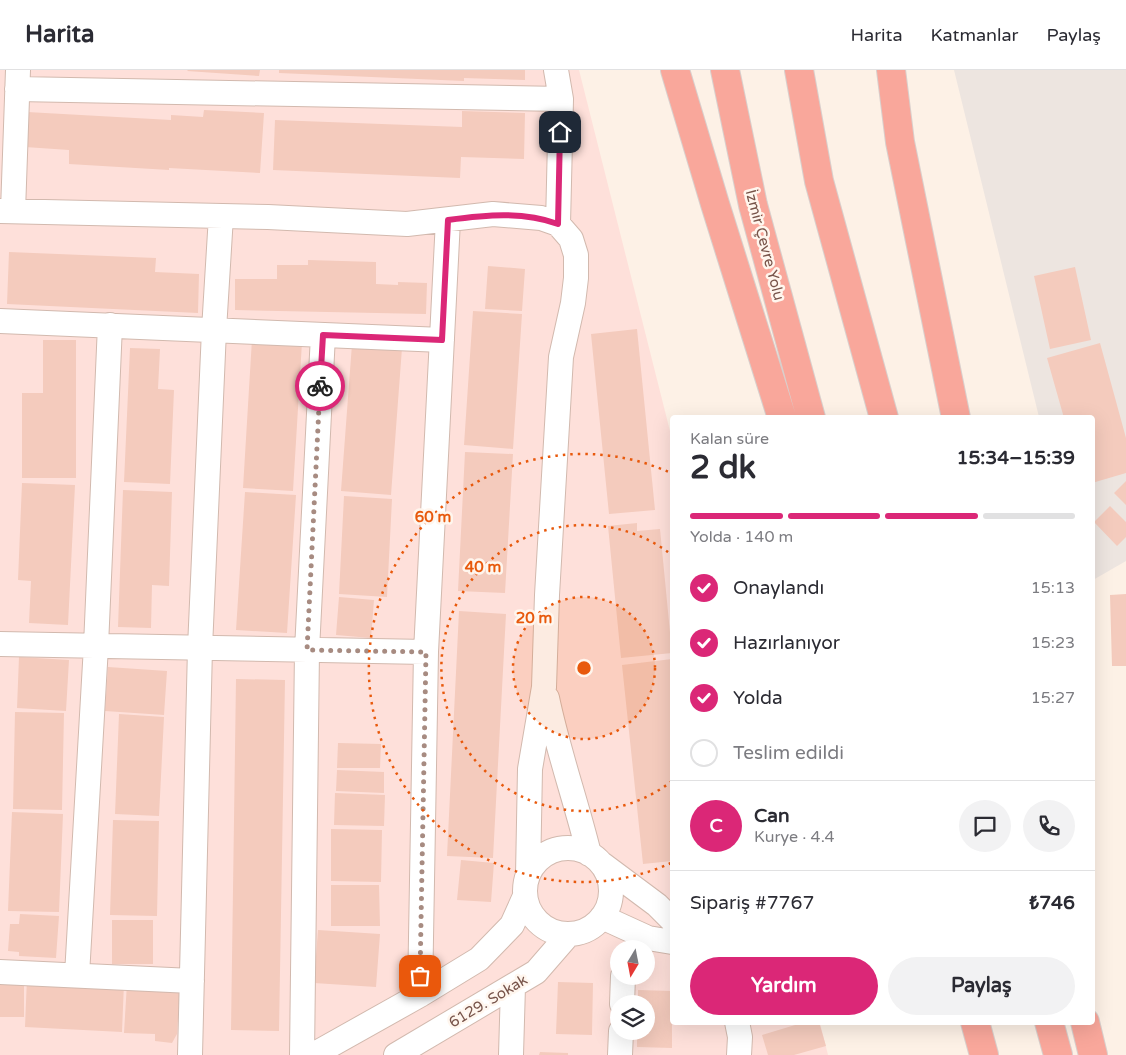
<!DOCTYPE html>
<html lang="tr">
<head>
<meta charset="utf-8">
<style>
  body { margin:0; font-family:"Varela Round",sans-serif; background:#f2f2f3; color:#2b2b33; height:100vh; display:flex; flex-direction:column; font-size:19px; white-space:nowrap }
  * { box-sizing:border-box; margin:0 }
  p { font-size:16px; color:#7c7c81 }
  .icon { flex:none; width:28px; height:28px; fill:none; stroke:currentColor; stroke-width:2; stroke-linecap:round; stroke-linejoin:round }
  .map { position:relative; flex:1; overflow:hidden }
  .details { position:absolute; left:670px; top:345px; width:425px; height:610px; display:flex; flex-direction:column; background:#fff; border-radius:5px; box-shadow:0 5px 20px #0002 }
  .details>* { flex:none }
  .needle { width:32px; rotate:190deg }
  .controls { position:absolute; left:610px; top:870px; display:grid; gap:10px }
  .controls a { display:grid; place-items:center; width:45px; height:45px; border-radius:50%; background:#fff; box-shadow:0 5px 20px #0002; font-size:25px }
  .pin { position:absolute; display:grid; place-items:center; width:42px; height:42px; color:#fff; margin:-21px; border-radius:10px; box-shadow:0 2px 8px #0006 }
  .courier { position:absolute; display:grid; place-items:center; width:50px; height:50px; margin:-25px; border:4px solid #db2777; border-radius:50%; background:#fff; color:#222; box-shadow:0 1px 6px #0007 }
  .overview em { font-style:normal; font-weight:700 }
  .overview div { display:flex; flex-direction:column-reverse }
  .overview { display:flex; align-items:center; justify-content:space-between; height:85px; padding:0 20px }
  h1 { font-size:32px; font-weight:700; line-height:38px }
  .bar { display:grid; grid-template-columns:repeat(4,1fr); gap:8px 5px; align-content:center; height:60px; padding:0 20px }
  .bar i { height:6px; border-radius:4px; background:#e1e1e2 }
  .bar .selected { background:#db2777 }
  .bar p { grid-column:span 4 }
  .line { display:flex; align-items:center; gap:12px; padding:0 20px; border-top:1px solid #e1e1e2 }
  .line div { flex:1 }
  .round { display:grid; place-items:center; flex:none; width:52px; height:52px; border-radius:26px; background:#f2f2f3 }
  ol { padding:0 20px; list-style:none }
  li { display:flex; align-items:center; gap:15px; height:55px }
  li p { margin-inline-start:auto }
  li .icon { padding:5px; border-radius:50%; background:#db2777; color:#fff; stroke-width:4 }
  li:last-child { color:#7c7c81 }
  li i { width:28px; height:28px; border:2px solid #e1e1e2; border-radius:50% }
  .button { display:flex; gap:10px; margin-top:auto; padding:10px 20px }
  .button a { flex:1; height:58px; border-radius:30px; background:#db2777; color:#fff; font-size:20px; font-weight:700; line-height:58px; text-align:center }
  .button a+a { background:#f2f2f3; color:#2b2b33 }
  header { display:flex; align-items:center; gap:30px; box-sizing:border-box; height:70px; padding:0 25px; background:#fff; border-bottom:1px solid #e1e1e2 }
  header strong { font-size:24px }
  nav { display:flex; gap:28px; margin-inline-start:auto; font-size:18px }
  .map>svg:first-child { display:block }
  .commercial { fill:#fee0da; fill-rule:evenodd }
  .industrial { fill:#ede5e0 }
  .building { fill:#f4cbbd }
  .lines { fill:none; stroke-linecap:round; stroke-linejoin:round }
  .minor-casing { stroke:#d2b9ae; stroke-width:26 }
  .highway-casing { stroke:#d9cfcc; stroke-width:30 }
  .minor { stroke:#fff; stroke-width:24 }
  .highway { stroke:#f9a79b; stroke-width:28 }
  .done { stroke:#a78b81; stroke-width:5; stroke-dasharray:0 9 }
  .route { stroke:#db2777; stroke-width:6 }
  .ring { fill:none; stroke:#e8590c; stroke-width:2.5; stroke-dasharray:2.5 5 }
  .labels { text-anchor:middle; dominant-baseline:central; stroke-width:5; stroke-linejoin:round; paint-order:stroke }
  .street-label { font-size:15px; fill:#78544a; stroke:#fff6ee }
  .centre { fill:#e8590c; stroke:#fff6ee; stroke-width:2.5 }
  .ring-label { font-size:15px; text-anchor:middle; font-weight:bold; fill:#e8590c; stroke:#fff6ee; stroke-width:5; stroke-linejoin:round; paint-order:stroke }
</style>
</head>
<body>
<header>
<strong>Harita</strong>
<nav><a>Harita</a><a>Katmanlar</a><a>Paylaş</a></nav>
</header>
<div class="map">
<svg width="1126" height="985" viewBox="0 0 1126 985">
  <rect width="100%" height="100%" fill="#fdf1e6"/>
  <path class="commercial" d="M0 0H579L672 369V952L820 953 828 985H0ZM619 879H646V906H619ZM619 934H646V961H619Z"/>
  <path class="industrial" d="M954 0H1126V491L1093 510 1092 348 1039 347Z"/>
  <path class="building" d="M188 0H260L259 6 187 1Z
    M279 0H525V10L464 8V11L279 3Z
    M204 40 264 43 260 103 169 98V100L69 94V80L25 77 27 42 171 50V45L203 47Z
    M462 41 525 43 524 89 461 87 460 108 273 100 275 50 462 57Z
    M9 182 156 188 155 202 199 204 198 243 7 234Z
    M308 190 376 192V214L398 215V212L427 213 426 244 235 240V209H277V195H308Z
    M488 196 525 199 522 241 485 239Z
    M1075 197 1091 270 1050 279 1034 206Z
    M473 241 522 244 513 379 464 375Z
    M637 259 655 440 609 444 591 264Z
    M252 269 302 272 293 421 243 418Z
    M43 270H76V408H22V323H43Z
    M1100 273 1126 368V403L1092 413V348H1064L1047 288Z
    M352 274 402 278 391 425 341 421Z
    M130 278 160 279 158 319 174 320 170 414 124 412Z
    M465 382 513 384 505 523 458 521Z
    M1126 411V435L1114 423Z
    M22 413 75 415 68 555 29 553 31 511 18 510Z
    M123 420 172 422 169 516 152 515 151 558 118 557Z
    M245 422 296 425 287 563 236 560Z
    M344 426 392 429 387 527 339 524Z
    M1110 436 1126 452V467L1117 476 1094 452Z
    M637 453V461L660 459 672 583 621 588 608 456Z
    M1126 524V596H1112L1110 525Z
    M339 527 374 530 371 568 336 565Z
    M459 541 506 544 493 788 447 786Z
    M19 587 69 590 66 641 17 638Z
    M672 589V791L643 794 622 595Z
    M108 597 167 601 164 645 105 641Z
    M236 609 285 610 279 961 231 960Z
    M15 642 64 643 62 740 13 739Z
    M119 644 164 647 159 746 115 744Z
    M338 673 381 674 380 698H337Z
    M337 700 384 702V723L336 721Z
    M335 723 385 725 384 756 334 755Z
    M12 742 63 744 59 842 8 841Z
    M113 750 159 751 157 846 110 845Z
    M331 759 382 760 381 812 331 811Z
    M461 790 494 793 491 832 457 830Z
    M331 815H379L380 856H331Z
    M20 844 59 846 56 888 19 886V882L8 881 10 854H19Z
    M112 850H153V894H112Z
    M318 860 380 864 376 917 314 913Z
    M27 908 124 913 122 962 25 957Z
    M0 909 24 910V947H0Z
    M558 912 593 913 592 965 556 964Z
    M127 913 180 917 177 964 172 973 155 971V964L124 963Z
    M638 920 672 921V978L637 977V961H646V934H638Z
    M805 952H819L826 976 794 985H768L762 965Z
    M540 982 568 983V985H539Z"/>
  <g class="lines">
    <defs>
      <path id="minor" d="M556 0 561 29 558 154
        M17 19 561 29
        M0 141 268 147 407 154 493 144 541 148 558 154 571 169 576 185V208L573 233 561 287 547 525 544 617 530 699 528 805
        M13 141 18 0
        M0 251 442 270
        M0 574 426 582
        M547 628C558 681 576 731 589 784
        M525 821a43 43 0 1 1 86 0a43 43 0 1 1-86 0Z
        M602 794 657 835 672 850
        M602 847 648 868 672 872
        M0 902 192 911
        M77 905 96 576 110 255
        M420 925 426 582 448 150
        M622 934 623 906
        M737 952 740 967 739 985
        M190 985 200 578 214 260 221 146
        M302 985 307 580 323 265
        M313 985 420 925 479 889 512 855 525 826
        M396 985 536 902 569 864
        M511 985 513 916
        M620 985 621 961"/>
      <path id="highway" d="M675 0 715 134 782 348
        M725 0 753 135 811 348
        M799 0 819 111 884 348
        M891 0 900 72 956 348
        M975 952 984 985
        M1049 952 1058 985
        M1085 952 1093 985"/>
    </defs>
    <use href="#minor" class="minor-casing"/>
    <use href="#highway" class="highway-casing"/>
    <use href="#minor" class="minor"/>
    <use href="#highway" class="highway"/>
  </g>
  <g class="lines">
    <path class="done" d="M320 316 307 580 426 582 420 906"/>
    <path class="route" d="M320 316 323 265 442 270 448 150C485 145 522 141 558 154L560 62"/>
  </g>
  <circle cx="584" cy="598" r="71" fill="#e8590c" fill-opacity=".12"/>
  <g class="ring">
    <circle cx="584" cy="598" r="71"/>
    <path d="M672 711A143 143 0 1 1 672 485"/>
    <path d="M671 793A214 214 0 1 1 671 403"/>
  </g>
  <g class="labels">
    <g class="street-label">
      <text transform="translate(765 175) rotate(75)">İzmir Çevre Yolu</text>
      <text transform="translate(488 931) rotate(-31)">6129. Sokak</text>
    </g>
  </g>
  <circle cx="584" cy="598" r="8" class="centre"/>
  <g class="ring-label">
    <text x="433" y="452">60 m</text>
    <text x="483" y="502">40 m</text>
    <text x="534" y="553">20 m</text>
  </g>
</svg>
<div class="controls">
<a><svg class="needle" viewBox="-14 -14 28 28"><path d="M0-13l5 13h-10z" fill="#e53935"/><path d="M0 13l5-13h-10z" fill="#7c7c81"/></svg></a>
<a><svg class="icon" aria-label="layers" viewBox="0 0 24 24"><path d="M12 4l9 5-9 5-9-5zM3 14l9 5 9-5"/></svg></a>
</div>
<div class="pin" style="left:420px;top:906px;background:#ea580c"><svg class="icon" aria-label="bag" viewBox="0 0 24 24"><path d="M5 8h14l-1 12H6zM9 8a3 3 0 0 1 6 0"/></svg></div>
<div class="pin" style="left:560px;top:62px;background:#1f2937"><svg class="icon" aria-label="home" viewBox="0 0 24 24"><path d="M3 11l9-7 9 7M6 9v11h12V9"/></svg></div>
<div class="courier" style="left:320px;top:316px"><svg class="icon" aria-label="bike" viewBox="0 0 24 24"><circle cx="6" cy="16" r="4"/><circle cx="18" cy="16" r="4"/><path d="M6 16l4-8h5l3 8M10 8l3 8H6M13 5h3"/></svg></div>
<section class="details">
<div class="overview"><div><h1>2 dk</h1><p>Kalan süre</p></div><em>15:34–15:39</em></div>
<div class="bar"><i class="selected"></i><i class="selected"></i><i class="selected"></i><i></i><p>Yolda · 140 m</p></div>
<ol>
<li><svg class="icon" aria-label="check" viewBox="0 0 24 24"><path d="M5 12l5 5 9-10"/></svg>Onaylandı<p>15:13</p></li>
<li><svg class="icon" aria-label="check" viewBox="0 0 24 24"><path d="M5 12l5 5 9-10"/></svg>Hazırlanıyor<p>15:23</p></li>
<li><svg class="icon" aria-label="check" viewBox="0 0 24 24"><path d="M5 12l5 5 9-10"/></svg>Yolda<p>15:27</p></li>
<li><i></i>Teslim edildi</li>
</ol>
<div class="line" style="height:90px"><b class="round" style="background:#db2777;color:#fff">C</b><div><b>Can</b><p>Kurye · 4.4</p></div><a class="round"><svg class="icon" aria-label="chat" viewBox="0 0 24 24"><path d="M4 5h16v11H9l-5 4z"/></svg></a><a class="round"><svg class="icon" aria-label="phone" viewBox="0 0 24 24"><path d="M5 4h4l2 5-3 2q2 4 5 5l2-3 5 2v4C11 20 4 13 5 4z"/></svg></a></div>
<div class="line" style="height:65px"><div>Sipariş #7767</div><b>₺746</b></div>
<div class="button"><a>Yardım</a><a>Paylaş</a></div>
</section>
</div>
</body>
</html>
